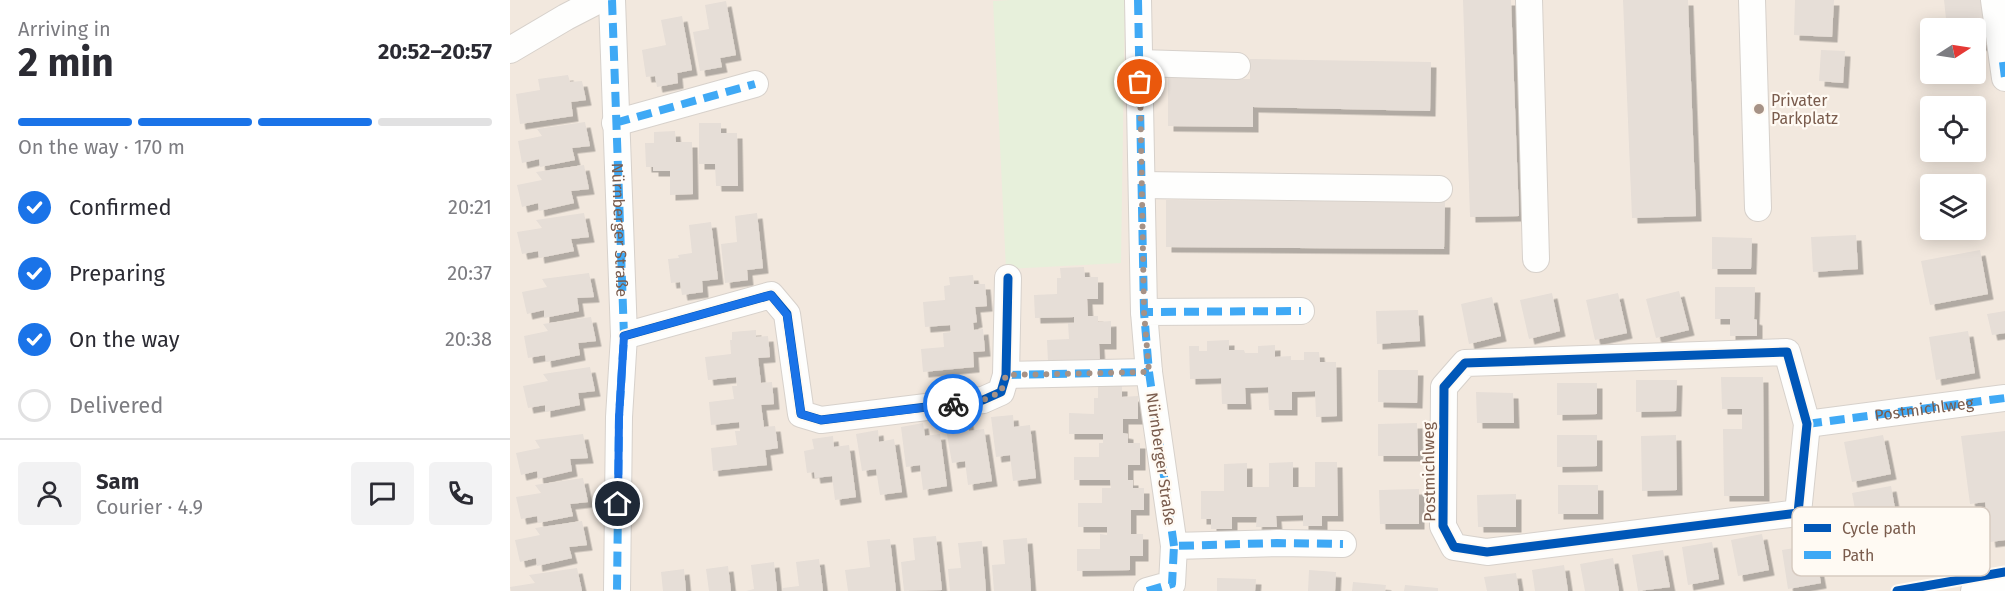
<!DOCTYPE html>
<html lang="en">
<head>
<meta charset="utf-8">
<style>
  body { margin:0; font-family:"Fira Sans",sans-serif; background:#f2f2f3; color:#2b2b33; height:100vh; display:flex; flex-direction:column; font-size:22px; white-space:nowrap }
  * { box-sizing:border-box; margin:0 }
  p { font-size:20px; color:#7c7c81 }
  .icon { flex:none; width:33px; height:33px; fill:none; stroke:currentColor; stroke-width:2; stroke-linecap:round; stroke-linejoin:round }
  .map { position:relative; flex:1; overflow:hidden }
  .panel { display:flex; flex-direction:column; background:#fff; width:510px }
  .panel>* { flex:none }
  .needle { width:39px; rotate:78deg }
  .buttons { position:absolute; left:1410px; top:18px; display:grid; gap:12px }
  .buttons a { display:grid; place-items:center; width:66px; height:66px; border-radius:6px; background:#fff; box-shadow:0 3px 15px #0003; font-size:30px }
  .pin { position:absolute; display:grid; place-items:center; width:51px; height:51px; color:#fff; margin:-26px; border:3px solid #fff; border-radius:50%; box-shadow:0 2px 6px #0007 }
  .courier { position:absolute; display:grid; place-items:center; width:60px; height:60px; margin:-30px; border:4px solid #1a73e8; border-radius:50%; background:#fff; color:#222; box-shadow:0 2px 8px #0007 }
  .head em { font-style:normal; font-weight:700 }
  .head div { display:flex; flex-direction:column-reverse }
  .head { display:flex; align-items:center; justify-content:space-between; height:102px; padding:0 18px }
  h1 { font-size:39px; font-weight:700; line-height:45px }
  .bar { display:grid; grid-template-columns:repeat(4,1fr); gap:9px 6px; align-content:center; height:72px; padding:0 18px }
  .bar i { height:8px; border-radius:4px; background:#e1e1e2 }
  .bar .active { background:#1a73e8 }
  .bar p { grid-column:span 4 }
  .line { display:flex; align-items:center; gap:15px; padding:0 18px; border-top:2px solid #e1e1e2 }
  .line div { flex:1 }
  .round { display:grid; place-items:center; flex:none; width:63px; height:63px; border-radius:6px; background:#f2f2f3 }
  ol { padding:0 18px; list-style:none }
  li { display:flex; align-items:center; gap:18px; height:66px }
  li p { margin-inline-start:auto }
  li .icon { padding:6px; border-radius:50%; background:#1a73e8; color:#fff; stroke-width:4 }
  li:last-child { color:#7c7c81 }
  li i { width:33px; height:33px; border:3px solid #e1e1e2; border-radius:50% }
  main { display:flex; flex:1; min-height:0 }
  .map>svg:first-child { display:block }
  .residential { fill:#f2e8de; fill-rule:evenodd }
  .green { fill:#e7f0db }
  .building { fill:#e6ded7; filter:url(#shadow) }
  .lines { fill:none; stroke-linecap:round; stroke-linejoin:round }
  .minor-casing { stroke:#d7d1cb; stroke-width:28 }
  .minor { stroke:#fefefd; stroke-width:26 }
  .quiet { stroke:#3fa9f5; stroke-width:8; stroke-dasharray:15 8; stroke-linecap:butt }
  .cycleway-casing { stroke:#fffaf3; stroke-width:13 }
  .cycleway { stroke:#0057b8; stroke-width:9 }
  .done { stroke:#a69286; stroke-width:6; stroke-dasharray:0 10.8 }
  .route { stroke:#1a73e8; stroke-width:8 }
  .poi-dot { fill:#a69286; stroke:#fffaf3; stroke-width:2 }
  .labels { text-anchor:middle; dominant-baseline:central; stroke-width:4.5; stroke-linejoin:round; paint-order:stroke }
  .poi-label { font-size:16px; fill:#7a5c4d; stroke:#fffaf3; text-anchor:start }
  .street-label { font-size:16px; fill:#7a5c4d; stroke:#fffaf3 }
  .key { fill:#fffaf3; stroke:#d7cbc1; stroke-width:1.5 }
  .key-label { font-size:16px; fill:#7a5c4d }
</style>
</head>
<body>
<main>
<section class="panel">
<div class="head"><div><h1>2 min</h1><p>Arriving in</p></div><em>20:52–20:57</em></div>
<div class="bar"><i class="active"></i><i class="active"></i><i class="active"></i><i></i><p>On the way · 170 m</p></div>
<ol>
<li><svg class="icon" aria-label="check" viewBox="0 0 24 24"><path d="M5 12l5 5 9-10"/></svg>Confirmed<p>20:21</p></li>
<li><svg class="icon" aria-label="check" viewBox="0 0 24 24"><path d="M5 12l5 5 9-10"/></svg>Preparing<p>20:37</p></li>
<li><svg class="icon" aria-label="check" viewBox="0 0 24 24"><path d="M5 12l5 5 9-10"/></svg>On the way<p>20:38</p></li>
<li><i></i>Delivered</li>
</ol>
<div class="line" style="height:108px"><a class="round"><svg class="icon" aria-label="person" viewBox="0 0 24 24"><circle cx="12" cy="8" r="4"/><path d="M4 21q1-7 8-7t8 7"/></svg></a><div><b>Sam</b><p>Courier · 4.9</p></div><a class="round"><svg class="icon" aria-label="chat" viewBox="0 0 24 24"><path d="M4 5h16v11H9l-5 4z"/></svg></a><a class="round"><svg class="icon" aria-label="phone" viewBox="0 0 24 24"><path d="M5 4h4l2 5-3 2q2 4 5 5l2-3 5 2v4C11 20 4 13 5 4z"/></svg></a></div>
</section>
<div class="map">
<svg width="1495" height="591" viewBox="0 0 1495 591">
  <defs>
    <filter id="shadow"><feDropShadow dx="5.5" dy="5.5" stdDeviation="0" flood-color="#0004"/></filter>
  </defs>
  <rect width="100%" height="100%" fill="#f9f5f0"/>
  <path class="residential" d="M0 0H1495V591H0ZM1420 28H1466V74H1420ZM1420 106H1466V152H1420ZM1420 184H1466V230H1420Z"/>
  <path class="green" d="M500 0H615L611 263 496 269 483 1Z"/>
  <path class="building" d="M953 0H1001L1009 216 960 217Z
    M1113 0H1178L1186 216 1122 218Z
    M1285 0H1324L1322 37 1284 35Z
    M1434 0H1474L1480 44 1466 46V28H1437Z
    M216 1 226 55 210 58 212 67 190 71 183 32 199 29 195 5Z
    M172 16 182 70 167 73 168 83 147 87 145 76 136 77 132 50 156 45 151 20Z
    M1311 50 1335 51 1333 83 1309 81Z
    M740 59 921 62 920 111 743 107V127L658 126V78L740 79Z
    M58 75 60 82 72 81 76 100 61 102 63 116 10 124 6 94 30 90 28 79Z
    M75 122 80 146 62 148 65 160 30 167 29 159 12 163 8 141 32 136 27 129Z
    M189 123H211V133H227L228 186H206L205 164H189Z
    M165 131 166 142H182L183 194 160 195V171H143V167H136L135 143H144V132Z
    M74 165 79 189 61 191 64 203 29 211 28 203 12 207 7 185 32 180 26 172Z
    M656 200 935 202 934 249 656 247Z
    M74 213 79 237 61 239 64 251 29 258 28 251 12 254 7 232 32 228 26 220Z
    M247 213 253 268 237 270 238 280 215 283 211 244 227 242 225 216Z
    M201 222 208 279 192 281 193 292 172 295 170 282 161 283 158 259 169 258 168 255 182 253 179 225Z
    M1346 235 1348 269 1303 272 1301 237Z
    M1202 237 1242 238 1241 269H1202Z
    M1470 250 1478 294 1420 305 1411 261Z
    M574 267 575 277H588V299H577L578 316H588V322L601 321V344H589L590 361 538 362 537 340 559 339 558 323H564V317L525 318 524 295 547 294V278H551L550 268Z
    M79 273 84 297 67 298 69 311 34 318V310L17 314 12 292 37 287 32 279Z
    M463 275 464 284H475L477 306 465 307 467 322 463 323 464 330 473 329 475 351 463 352 464 367 413 372 411 349 434 347 433 333 441 332 440 325 415 327 413 302 435 300 434 286 440 285 439 277Z
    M1205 287H1245L1244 319 1247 320V336H1220V319H1205Z
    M1169 291 1179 330 1146 338 1136 299Z
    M1042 293 1050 331 1019 339 1010 300Z
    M1108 293 1117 333 1085 340 1076 300Z
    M982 297 991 336 959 344 951 304Z
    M908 310 910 341 867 344 866 311Z
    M1495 311V333L1482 335 1477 314Z
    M81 317 86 341 68 343 70 355 36 362 35 355 18 358 14 336 38 331 33 324Z
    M246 330V337L258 336 260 357 248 358 251 383 262 382 264 404 251 405 254 427 265 426 268 448 255 450 257 465 203 471 201 448 227 445 225 431H230L229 422 201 425 199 402 224 399 222 386H227L226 377 198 380 195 357 221 354 220 340H222V332Z
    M1458 331 1465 373 1426 380 1419 337Z
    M719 340V350H734L735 353H748V346L765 345V357L781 356V360H794V352H809L810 362H826L827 416 806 417 805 391 782 392V410H759L758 387 735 388 736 404H712L711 378 680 379 679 346H689V351H697V341Z
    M80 367 85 391 68 393 70 405 35 412V405L18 408 13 386 38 381 33 374Z
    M868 370H908L907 403 868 402Z
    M1211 377H1253L1254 496H1214L1213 429H1232V409H1212Z
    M1126 380H1167L1166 411 1126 412Z
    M1047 383H1087V414L1047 415Z
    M588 386H612V397L628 396V419H613V433L618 434V443H630V465H618V480H623V488H634V510H621V534H633V556H620V570L567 571V549H590V534L597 535V527H568V503H592V488H601L600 480H564V457H589V443H593V434H559V413L584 414V398H588Z
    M966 392 1003 393 1004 423H967Z
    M503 415 504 427 520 425 526 478 503 481 500 455 486 457 481 417Z
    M458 420 459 431 474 429 482 481 458 485 455 461 442 463 435 423Z
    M413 423 415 436 430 434 437 486 413 490 410 465 396 467 391 427Z
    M907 423 908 456H868V424Z
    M368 430 369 442 384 439 392 492 370 495 366 469 352 471 346 434Z
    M1495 431V540L1480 542 1475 502 1460 504 1451 436Z
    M73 434 78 458 60 459 62 471 28 479 27 471 11 475 6 453 30 448 25 440Z
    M1047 435H1087V466L1047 467Z
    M1166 435 1167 490 1132 491 1131 436Z
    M1373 435 1381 474 1342 482 1334 442Z
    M323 436 324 447 339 445 346 497 325 500 322 476 305 478 304 472 297 473 294 451 304 449 302 439Z
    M783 462V487H805V462H827L828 516H812V526H793V515L766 516 767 527H746L747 517H722V529H701V519H691V491H714V464L737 463V487H759V463Z
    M73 478 78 502 60 504 63 516 28 523 27 516 11 519 6 497 31 493 25 485Z
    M1048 485H1088V514H1048Z
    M1381 486 1388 525 1349 532 1342 493Z
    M909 489V524H870L869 490Z
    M1006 494V527H968L967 495Z
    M72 521 77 545 59 547 62 558 27 566 26 558 10 562 5 540 30 535 25 528Z
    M1252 534 1259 570 1228 576 1221 540Z
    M426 536 432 590 394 591 391 562 405 560 403 538Z
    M517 538 521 591H484L482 565 495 564 493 540Z
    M380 539 386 591H338L335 570 360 567 357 541Z
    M472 541 476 591H440L438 569 451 568 448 543Z
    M1202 542 1209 579 1178 585 1172 547Z
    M1304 545 1311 583 1278 589 1272 550Z
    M1153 550 1160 587 1128 591 1122 555Z
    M1103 558 1109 591H1075L1070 564Z
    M309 559 313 591H273V588L289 586 286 562Z
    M264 562 267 591H236L244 589 241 565Z
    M1054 565 1058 591H1025L1022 570Z
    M218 566 221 591H199L196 569Z
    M67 568 72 591H1L0 587 25 583 19 575Z
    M174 569 176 591H153L151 572Z
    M799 570 826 572 825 591H798Z
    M1006 573 1009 591H977L974 577Z
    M707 578 746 579 745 591H707Z
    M843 582 876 585 875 591H842Z
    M895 585 928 588V591H894Z"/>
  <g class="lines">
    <defs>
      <g id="minor">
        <path id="s1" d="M102 0 114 336 109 417 107 591"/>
        <path d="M628 0 634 312"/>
        <path d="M1019 0 1026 259"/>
        <path d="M1242 0 1248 208"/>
        <path d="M1484 0 1495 78"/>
        <path d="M0 50 56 17 89 0"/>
        <path d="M630 63 727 66"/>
        <path d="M105 123 245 84"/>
        <path d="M632 185 929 189"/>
        <path d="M114 336 261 295 277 314 291 414 311 420 473 400 491 392 496 375 498 278"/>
        <path d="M1277 352 1297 424 1288 513 977 552 944 547 933 526 934 387 955 363Z"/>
        <path d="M496 375 639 372"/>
        <path id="s2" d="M1297 424 1495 398"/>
        <path d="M664 546 639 372 634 312 791 311"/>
        <path d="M637 591 662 584 664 546 767 543 833 544"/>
        <path d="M1464 591 1495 584"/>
      </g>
    </defs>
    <use href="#minor" class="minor-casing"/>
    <use href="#minor" class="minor"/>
    <path class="quiet" d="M102 0 114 336 109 417 107 591
      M628 0 634 312
      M1493 62 1495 78
      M105 123 245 84
      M496 375 639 372
      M1297 424 1495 398
      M664 546 639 372 634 312 791 311
      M637 591 662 584 664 546 767 543 833 544"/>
    <defs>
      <path id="cycleway" d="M114 336 261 295 277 314 291 414 311 420 473 400 491 392 496 375 498 278
        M1277 352 1297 424 1288 513 977 552 944 547 933 526 934 387 955 363Z
        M1387 591 1495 572"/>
    </defs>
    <use href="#cycleway" class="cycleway-casing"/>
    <use href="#cycleway" class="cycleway"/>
  </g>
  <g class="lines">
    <path class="done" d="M443 404 473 400 491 392 496 375 639 372 634 312 630 82"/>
    <path class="route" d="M108 504 109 417 114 336 261 295 277 315 291 414 311 420 443 404"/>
  </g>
  <circle class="poi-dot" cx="1249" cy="109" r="6"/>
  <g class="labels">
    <g class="poi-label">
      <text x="1261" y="100">Privater<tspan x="1261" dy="18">Parkplatz</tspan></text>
    </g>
    <g class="street-label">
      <text stroke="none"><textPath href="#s1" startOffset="230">Nürnberger Straße</textPath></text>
      <text stroke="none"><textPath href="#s2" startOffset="118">Postmichlweg</textPath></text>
      <text transform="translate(651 459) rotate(82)">Nürnberger Straße</text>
      <text transform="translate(919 472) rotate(-91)">Postmichlweg</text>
    </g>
  </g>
  <rect x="1282" y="507" width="198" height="69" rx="9" class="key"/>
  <rect x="1294" y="524" width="27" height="8" fill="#0057b8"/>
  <rect x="1294" y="551" width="27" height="8" fill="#3fa9f5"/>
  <g class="key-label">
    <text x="1332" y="534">Cycle path</text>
    <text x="1332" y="561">Path</text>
  </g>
</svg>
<div class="buttons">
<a><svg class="needle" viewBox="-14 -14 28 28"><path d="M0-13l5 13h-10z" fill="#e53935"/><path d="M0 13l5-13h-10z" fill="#7c7c81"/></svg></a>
<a><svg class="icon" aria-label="locate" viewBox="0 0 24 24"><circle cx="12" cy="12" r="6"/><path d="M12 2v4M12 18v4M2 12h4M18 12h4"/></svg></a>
<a><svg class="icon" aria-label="layers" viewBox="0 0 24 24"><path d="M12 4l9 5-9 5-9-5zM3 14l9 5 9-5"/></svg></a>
</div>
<div class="pin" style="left:630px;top:82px;background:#ea580c"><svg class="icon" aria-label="bag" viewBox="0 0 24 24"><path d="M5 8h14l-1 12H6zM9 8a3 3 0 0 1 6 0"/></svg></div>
<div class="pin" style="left:108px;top:504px;background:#1f2937"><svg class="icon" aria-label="home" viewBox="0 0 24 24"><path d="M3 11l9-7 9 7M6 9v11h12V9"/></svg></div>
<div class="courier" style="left:443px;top:404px"><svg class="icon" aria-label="bike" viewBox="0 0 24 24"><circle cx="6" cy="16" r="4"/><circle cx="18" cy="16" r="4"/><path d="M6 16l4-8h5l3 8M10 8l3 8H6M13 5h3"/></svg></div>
</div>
</main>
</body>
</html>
